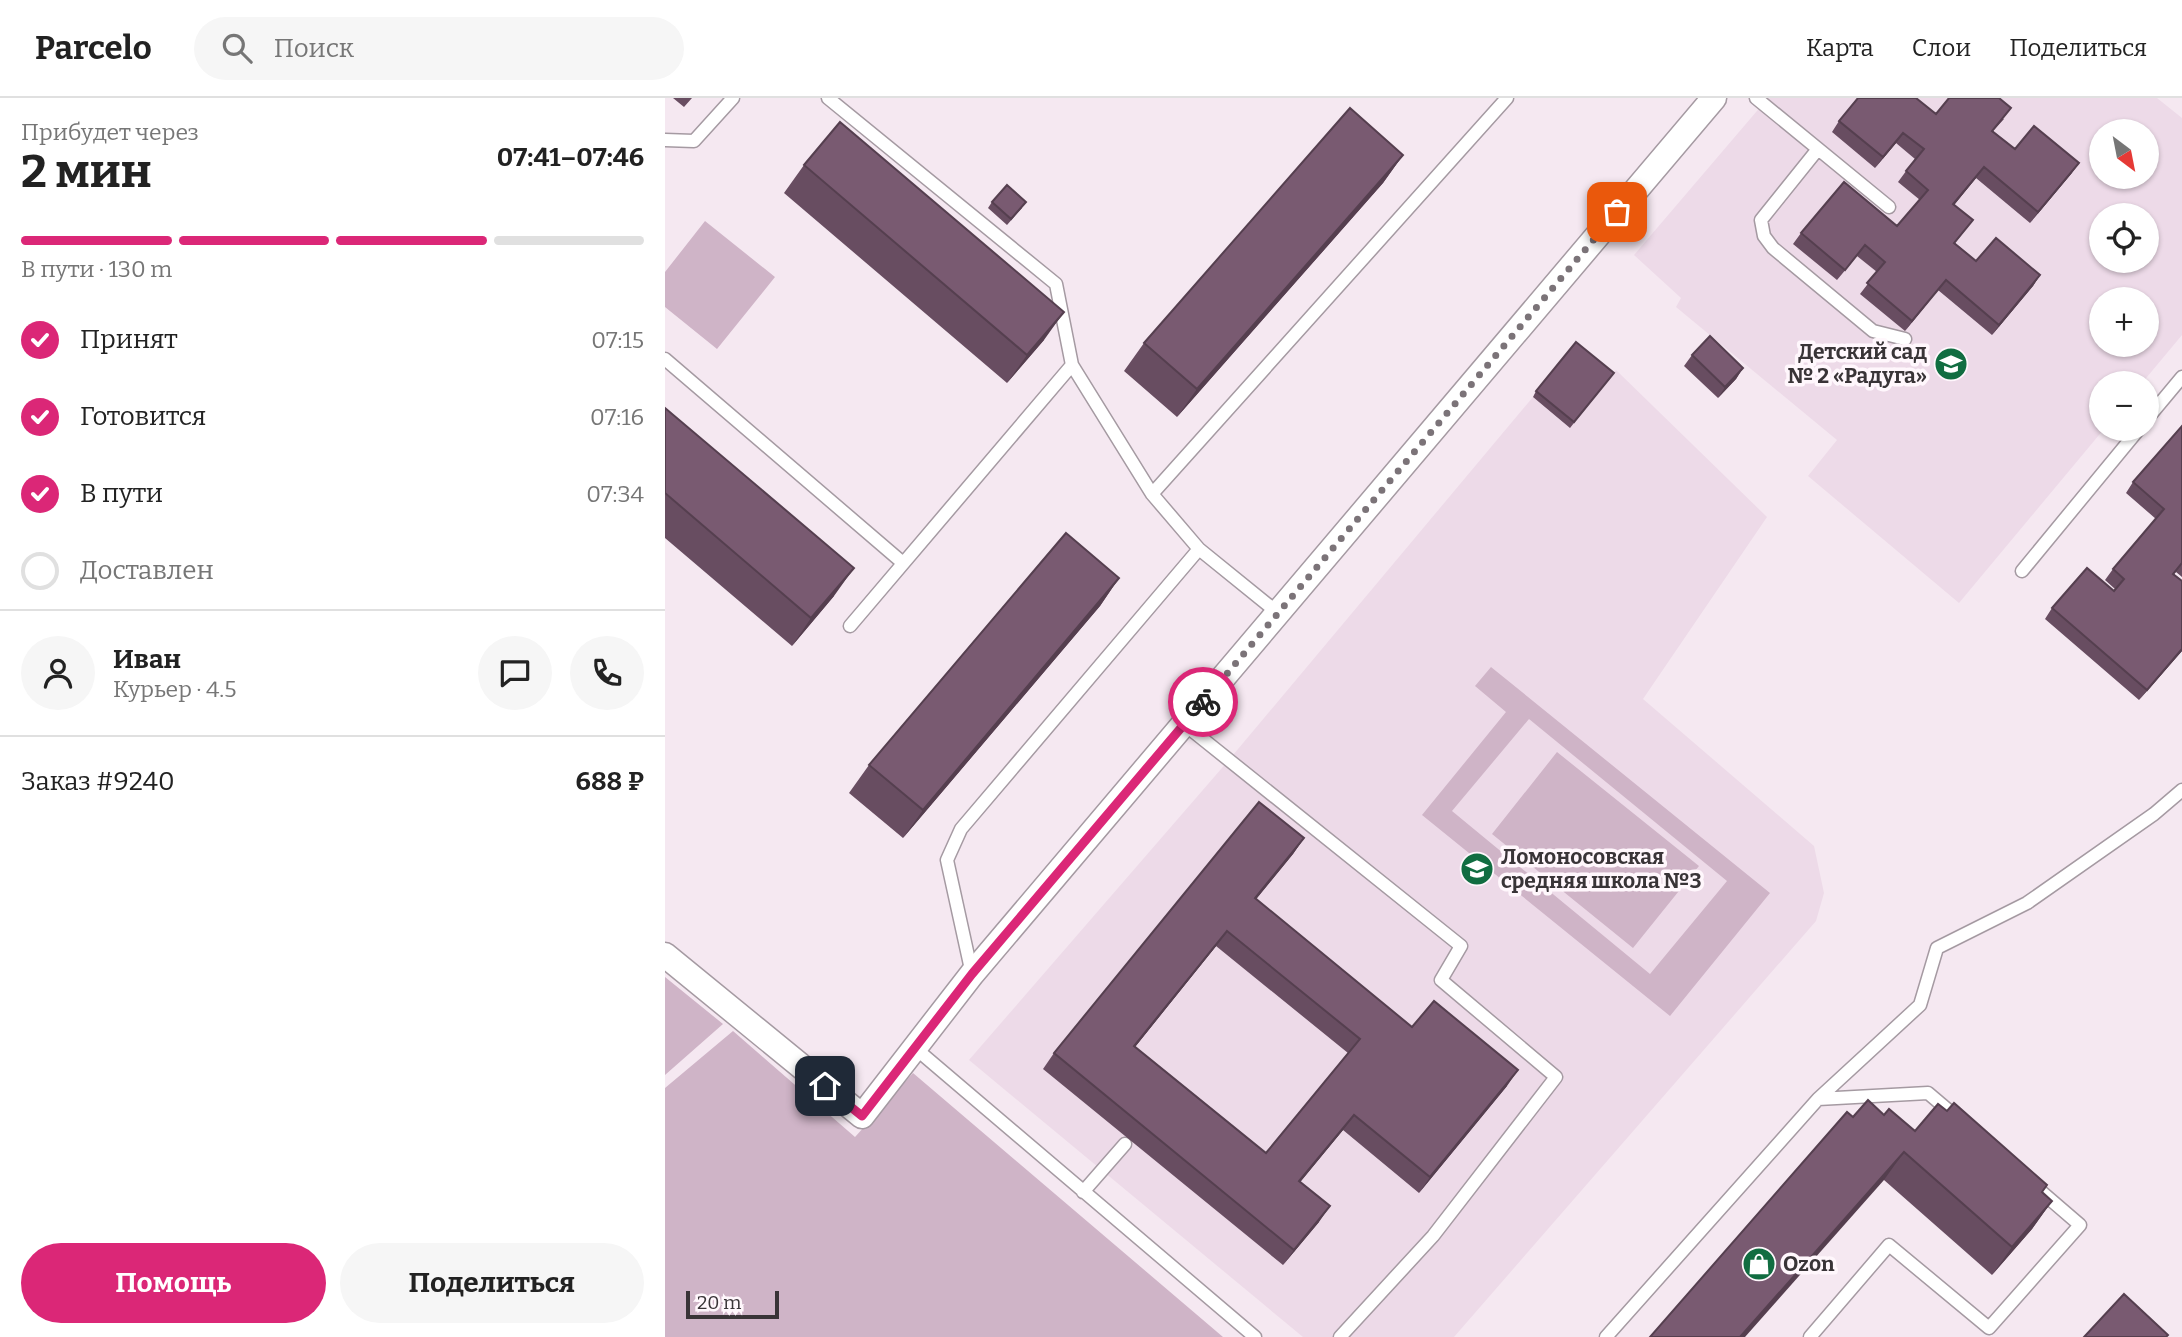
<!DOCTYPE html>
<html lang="ru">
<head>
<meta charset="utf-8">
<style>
  body { margin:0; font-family:Bitter,serif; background:#f6f6f6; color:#222; height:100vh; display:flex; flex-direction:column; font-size:26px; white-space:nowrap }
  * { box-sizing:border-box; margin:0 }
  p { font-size:23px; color:#767676 }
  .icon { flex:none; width:38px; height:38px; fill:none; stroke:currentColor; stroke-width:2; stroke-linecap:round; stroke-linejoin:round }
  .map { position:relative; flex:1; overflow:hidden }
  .drawer { display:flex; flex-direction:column; background:#fff; width:665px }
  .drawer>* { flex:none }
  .needle { width:46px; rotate:148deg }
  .tools { position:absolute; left:1424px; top:21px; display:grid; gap:14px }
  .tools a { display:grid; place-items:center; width:70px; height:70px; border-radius:50%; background:#fff; box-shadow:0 2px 5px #0004; font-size:35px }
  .scale { position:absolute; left:21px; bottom:18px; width:93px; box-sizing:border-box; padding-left:7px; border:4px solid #393437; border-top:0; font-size:19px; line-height:24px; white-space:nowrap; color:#393437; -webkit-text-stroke:5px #fff7fc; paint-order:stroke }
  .pin { position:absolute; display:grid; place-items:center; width:60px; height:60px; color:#fff; margin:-30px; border-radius:14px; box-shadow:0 4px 10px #0006 }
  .courier { position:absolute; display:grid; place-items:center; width:70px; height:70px; margin:-35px; border:5px solid #db2777; border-radius:50%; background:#fff; color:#222; box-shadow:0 2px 9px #0007 }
  .headline em { font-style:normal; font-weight:700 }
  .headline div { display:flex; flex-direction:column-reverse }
  .headline { display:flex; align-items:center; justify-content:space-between; height:119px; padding:0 21px }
  h1 { font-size:46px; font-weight:700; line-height:52px }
  .bar { display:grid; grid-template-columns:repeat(4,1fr); gap:10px 7px; align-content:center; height:84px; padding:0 21px }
  .bar i { height:9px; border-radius:5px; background:#e0e0e0 }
  .bar .active { background:#db2777 }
  .bar p { grid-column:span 4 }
  .line { display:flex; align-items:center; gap:18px; padding:0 21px; border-top:2px solid #e0e0e0 }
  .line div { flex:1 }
  .round { display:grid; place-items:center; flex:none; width:74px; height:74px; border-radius:37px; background:#f6f6f6 }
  ol { padding:0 21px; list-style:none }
  li { display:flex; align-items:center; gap:21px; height:77px }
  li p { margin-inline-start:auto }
  li .icon { padding:7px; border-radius:50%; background:#db2777; color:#fff; stroke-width:4 }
  li:last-child { color:#767676 }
  li i { width:38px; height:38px; border:4px solid #e0e0e0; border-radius:50% }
  .button { display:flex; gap:14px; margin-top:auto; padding:14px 21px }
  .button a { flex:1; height:80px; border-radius:42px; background:#db2777; color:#fff; font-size:28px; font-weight:700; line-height:80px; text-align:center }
  .button a+a { background:#f6f6f6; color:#222 }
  header { display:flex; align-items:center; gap:42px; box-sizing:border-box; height:98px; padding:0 35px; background:#fff; border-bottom:2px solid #e0e0e0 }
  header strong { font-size:33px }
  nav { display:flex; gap:38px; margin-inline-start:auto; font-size:24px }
  .search { width:490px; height:63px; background:#f6f6f6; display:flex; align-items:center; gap:18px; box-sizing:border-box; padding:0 24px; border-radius:38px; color:#767676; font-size:26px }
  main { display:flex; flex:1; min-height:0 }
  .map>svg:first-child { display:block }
  .built { fill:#eddae8; fill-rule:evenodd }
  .green { fill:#cfb4c7; fill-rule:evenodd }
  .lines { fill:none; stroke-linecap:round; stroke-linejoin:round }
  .service-casing { stroke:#a59aa2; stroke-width:15 }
  .minor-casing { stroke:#a59aa2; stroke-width:27 }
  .service { stroke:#fff; stroke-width:12 }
  .minor { stroke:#fff; stroke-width:24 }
  .wall { fill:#684d61; fill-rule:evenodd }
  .shaded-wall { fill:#553f4f }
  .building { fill:#795a71; stroke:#553f4f; stroke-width:2; fill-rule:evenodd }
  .done { stroke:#7b7378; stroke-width:7; stroke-dasharray:0 12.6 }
  .route { stroke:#db2777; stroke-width:9 }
  .labels { text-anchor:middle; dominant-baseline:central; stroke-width:7; stroke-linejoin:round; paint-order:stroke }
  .poi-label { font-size:21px; font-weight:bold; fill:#393437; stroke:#fff7fc; text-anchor:start }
</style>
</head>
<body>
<header>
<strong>Parcelo</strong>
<div class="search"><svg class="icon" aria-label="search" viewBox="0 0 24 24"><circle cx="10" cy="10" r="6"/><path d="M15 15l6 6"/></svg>Поиск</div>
<nav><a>Карта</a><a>Слои</a><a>Поделиться</a></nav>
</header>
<main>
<section class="drawer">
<div class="headline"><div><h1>2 мин</h1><p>Прибудет через</p></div><em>07:41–07:46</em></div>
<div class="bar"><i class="active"></i><i class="active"></i><i class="active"></i><i></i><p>В пути · 130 m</p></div>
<ol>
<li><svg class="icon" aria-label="check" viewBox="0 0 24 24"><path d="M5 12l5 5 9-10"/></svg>Принят<p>07:15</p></li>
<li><svg class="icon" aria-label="check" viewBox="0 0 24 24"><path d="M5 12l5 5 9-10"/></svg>Готовится<p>07:16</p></li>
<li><svg class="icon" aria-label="check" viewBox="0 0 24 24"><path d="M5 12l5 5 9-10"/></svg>В пути<p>07:34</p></li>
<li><i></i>Доставлен</li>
</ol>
<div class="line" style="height:126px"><a class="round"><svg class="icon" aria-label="person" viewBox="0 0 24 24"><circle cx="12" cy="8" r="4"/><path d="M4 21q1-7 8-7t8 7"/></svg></a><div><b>Иван</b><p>Курьер · 4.5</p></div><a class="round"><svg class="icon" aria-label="chat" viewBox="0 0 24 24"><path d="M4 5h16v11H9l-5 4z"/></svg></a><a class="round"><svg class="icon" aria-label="phone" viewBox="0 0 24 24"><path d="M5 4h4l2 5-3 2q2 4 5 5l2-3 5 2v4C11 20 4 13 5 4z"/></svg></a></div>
<div class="line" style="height:91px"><div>Заказ #9240</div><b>688 ₽</b></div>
<div class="button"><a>Помощь</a><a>Поделиться</a></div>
</section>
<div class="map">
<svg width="1517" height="1239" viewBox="0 0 1517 1239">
  <rect width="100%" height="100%" fill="#f5e8f1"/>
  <path class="built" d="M1103 0H1492L1517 20V237L1477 285H1437V331H1439L1294 505 1143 378 1172 342 1011 209 1016 200 969 157ZM1437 33H1482V79H1437ZM1437 117H1482V163H1437ZM1437 201H1482V247H1437Z
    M951 272 1102 419 978 601 1149 748 1159 795 1151 823 789 1239H638L304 962 563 663 868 299 906 329Z"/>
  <path class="green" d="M40 123 110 179 52 251 0 209V174Z
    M826 569 1105 795 1005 918 757 717 841 614 810 588ZM864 621 1062 783 985 876 787 713Z
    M892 654 1034 768 968 850 827 736Z
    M0 879 58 926 0 977Z
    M68 933 190 1039 248 975 558 1239H0V990Z"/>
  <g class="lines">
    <defs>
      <path id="service" d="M163 0 391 186 407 267 487 396 534 451 613 515
        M1091 0 1224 109
        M0 42 29 43 68 0
        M1153 51 1096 122 1099 138 1108 150 1208 233 1240 241
        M0 261 238 465
        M1482 321 1517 279
        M487 396 842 0
        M1357 473 1474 331
        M185 528 407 267
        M519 626 796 848 776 882 891 979 768 1138 675 1239
        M307 876 282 762 296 731 534 451
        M250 950 590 1239
        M1153 1001 1255 907 1272 850 1362 805 1489 716 1517 692
        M418 1094 460 1046
        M941 1239 1153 1001 1263 995 1296 1023
        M1145 1239 1224 1147 1324 1230 1415 1127 1365 1084"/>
      <path id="minor" d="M0 857 197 1018 307 876 1049 0"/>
    </defs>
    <use href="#service" class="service-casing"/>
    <use href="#minor" class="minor-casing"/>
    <use href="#service" class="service"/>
    <use href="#minor" class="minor"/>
  </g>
  <path class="wall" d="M8 0H27L19 9Z
    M1339 21 1328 33 1350 51 1414 65 1406 76 1365 125 1311 80 1289 107 1308 122 1290 145 1311 163 1375 177 1368 188 1327 237 1273 192 1240 233 1195 196 1212 174 1192 158 1172 182 1128 146 1136 135 1232 128 1255 102 1233 84 1250 61 1231 45 1210 70 1167 34 1174 23Z
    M738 57 718 85 512 319 459 273 479 245Z
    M139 67 379 242 342 285 119 95Z
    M327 104 357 110 342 127 323 110Z
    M1027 257 1078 270 1071 281 1053 300 1019 268Z
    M949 275 905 330 868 299 871 293Z
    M0 310 169 498 127 548 0 440Z
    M1517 328V479L1511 474 1509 476 1517 483V553L1474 602 1380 521 1387 510 1449 493 1450 491 1440 482 1448 471 1491 421 1461 395 1468 384Z
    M454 480 435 508 238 740 184 695 204 667Z
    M639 740 628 756 591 801 747 929 842 988 754 1095 678 1032 635 1084 654 1124 618 1167 378 971 389 955ZM551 848 683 955 601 1055 470 949Z
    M1219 1017 1377 1094 1387 1103 1367 1131 1327 1177 1219 1082 1188 1019Z"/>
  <path class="shaded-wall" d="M1238 35 1231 45 1210 70 1218 59Z
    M738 57 718 85 512 319 532 291Z
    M1414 65 1406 76 1365 125 1373 114Z
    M1319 69 1311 80 1281 117 1288 106Z
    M1375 177 1368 188 1327 237 1334 227Z
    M1281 182 1273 192 1240 233 1247 223Z
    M399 214 379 242 342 285 362 257Z
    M1078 270 1071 281 1053 300 1060 289Z
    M189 470 169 498 127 548 146 520Z
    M454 480 435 508 238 740 258 712Z
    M1517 551V553L1474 602 1482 592Z
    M639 740 628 756 579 816 590 800Z
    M562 833 551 848 458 964 469 948Z
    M853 972 842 988 754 1095 765 1079Z
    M689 1017 678 1032 623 1099 634 1083Z
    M1239 1054 1219 1082 1080 1239H1075Z
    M1387 1103 1367 1131 1327 1177 1347 1149Z
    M665 1108 654 1124 618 1167 629 1152Z"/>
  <path class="building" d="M1193 0H1251L1271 16 1284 0H1334L1346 10 1327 33 1350 51 1369 28 1414 65 1373 114 1319 69 1288 106 1308 122 1289 145 1311 163 1331 140 1375 177 1334 227 1281 182 1247 223 1202 185 1220 164 1200 147 1180 172 1136 135 1179 84 1232 128 1263 92 1241 73 1259 51 1238 35 1218 59 1174 23Z
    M685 10 738 57 532 291 479 245Z
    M175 24 399 214 362 257 139 67Z
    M342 87 361 104 346 121 327 104Z
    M1045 238 1078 270 1060 289 1027 257Z
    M911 244 949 275 909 324 871 293Z
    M0 310 189 470 146 520 0 395Z
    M1517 328V465L1508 476 1517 483V551L1482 592 1387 510 1422 470 1449 493 1459 481 1448 471 1499 411 1468 384Z
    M401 435 454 480 258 712 204 667Z
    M594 704 639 740 590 800 747 929 769 903 853 972 765 1079 689 1017 634 1083 665 1108 629 1152 389 955ZM562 833 695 941 601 1055 469 948Z
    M1203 1002 1219 1017 1224 1011 1250 1033 1273 1006 1282 1013 1289 1005 1382 1087 1377 1094 1387 1103 1347 1149 1239 1054 1075 1239H985L1182 1014 1188 1019Z
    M1459 1196 1503 1237 1501 1239H1419Z"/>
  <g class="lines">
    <path class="done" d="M538 604 952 114"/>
    <path class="route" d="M160 988 197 1018 307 876 538 604"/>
  </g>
  <defs>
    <symbol id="school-disc" viewBox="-11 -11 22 22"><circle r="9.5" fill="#116d41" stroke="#fff7fc"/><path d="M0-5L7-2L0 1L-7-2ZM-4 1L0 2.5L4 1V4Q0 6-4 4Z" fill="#fff"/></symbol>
    <symbol id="shop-disc" viewBox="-11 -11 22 22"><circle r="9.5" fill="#116d41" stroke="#fff7fc"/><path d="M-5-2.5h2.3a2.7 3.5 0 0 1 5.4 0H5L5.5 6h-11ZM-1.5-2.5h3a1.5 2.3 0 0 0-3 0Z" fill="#fff"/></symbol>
  </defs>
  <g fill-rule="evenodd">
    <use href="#school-disc" x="1267" y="247" width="38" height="38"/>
    <use href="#school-disc" x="793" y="752" width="38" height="38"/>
    <use href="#shop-disc" x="1075" y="1147" width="38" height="38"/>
  </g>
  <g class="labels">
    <g class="poi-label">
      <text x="1262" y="254" text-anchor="end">Детский сад<tspan x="1262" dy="24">№ 2 «Радуга»</tspan></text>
      <text x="836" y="759">Ломоносовская<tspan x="836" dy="24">средняя школа №3</tspan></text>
      <text x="1118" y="1166">Ozon</text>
    </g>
  </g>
</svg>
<div class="tools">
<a><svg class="needle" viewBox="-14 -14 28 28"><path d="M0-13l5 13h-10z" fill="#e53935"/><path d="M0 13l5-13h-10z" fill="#767676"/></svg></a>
<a><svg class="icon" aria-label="locate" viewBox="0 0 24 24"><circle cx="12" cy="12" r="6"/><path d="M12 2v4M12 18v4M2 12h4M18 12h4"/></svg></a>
<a>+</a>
<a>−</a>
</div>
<div class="scale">20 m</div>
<div class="pin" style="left:952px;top:114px;background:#ea580c"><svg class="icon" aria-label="bag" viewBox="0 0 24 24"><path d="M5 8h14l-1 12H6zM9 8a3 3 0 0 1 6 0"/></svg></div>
<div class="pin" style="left:160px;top:988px;background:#1f2937"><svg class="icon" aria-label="home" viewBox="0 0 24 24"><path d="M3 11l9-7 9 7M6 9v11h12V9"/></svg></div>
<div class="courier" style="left:538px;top:604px"><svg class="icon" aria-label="bike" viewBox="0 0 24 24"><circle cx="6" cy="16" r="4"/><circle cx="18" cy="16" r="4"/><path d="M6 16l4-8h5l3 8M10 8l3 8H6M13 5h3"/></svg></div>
</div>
</main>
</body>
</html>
